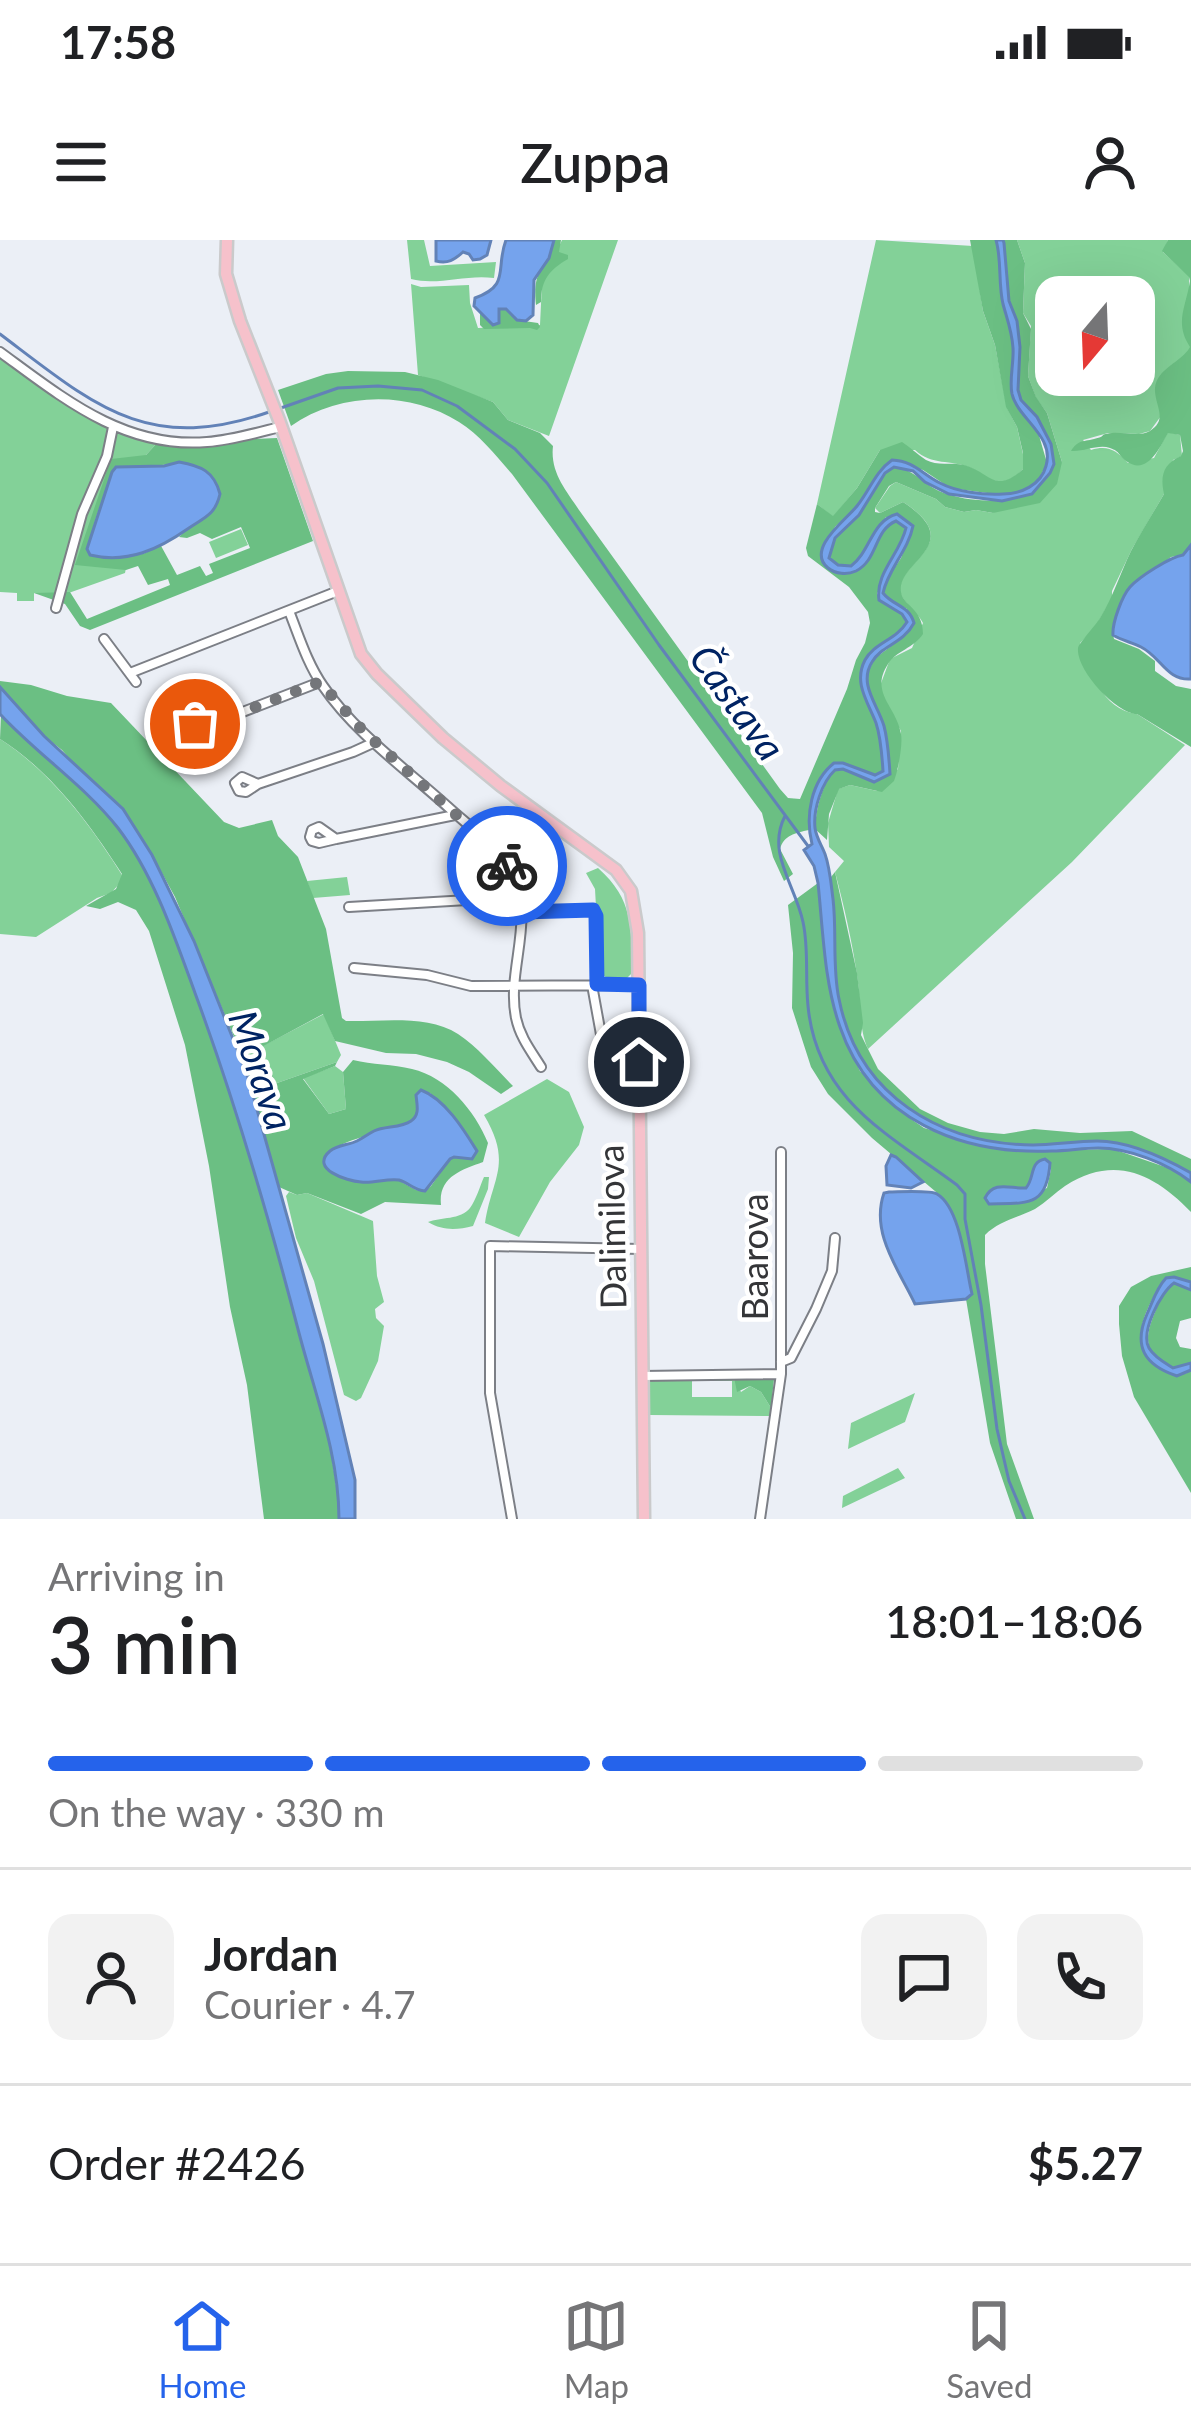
<!DOCTYPE html>
<html lang="en">
<head>
<meta charset="utf-8">
<style>
  body { margin:0; font-family:Lato,sans-serif; background:#f2f2f2; color:#202124; height:100vh; display:flex; flex-direction:column; font-size:45px; white-space:nowrap }
  * { box-sizing:border-box; margin:0 }
  p { font-size:39px; color:#757577 }
  .icon { flex:none; width:66px; height:66px; fill:none; stroke:currentColor; stroke-width:2; stroke-linecap:round; stroke-linejoin:round }
  .map { position:relative; height:1279px; overflow:hidden }
  .drawer { display:flex; flex-direction:column; background:#fff; flex:1 }
  .drawer>* { flex:none }
  .needle { width:78px; rotate:199deg }
  .controls { position:absolute; left:1035px; top:36px; display:grid; gap:24px }
  .controls a { display:grid; place-items:center; width:120px; height:120px; border-radius:24px; background:#fff; box-shadow:0 12px 48px #0002; font-size:60px }
  .pin { position:absolute; display:grid; place-items:center; width:102px; height:102px; color:#fff; margin:-51px; border:6px solid #fff; border-radius:50%; box-shadow:0 3px 12px #0007 }
  .courier { position:absolute; display:grid; place-items:center; width:120px; height:120px; margin:-60px; border:9px solid #2563eb; border-radius:50%; background:#fff; color:#222; box-shadow:0 3px 15px #0007 }
  .headline em { font-style:normal; font-weight:600 }
  .headline div { display:flex; flex-direction:column-reverse }
  .headline { display:flex; align-items:center; justify-content:space-between; height:204px; padding:0 48px }
  h1 { font-size:78px; font-weight:600; line-height:90px }
  .bar { display:grid; grid-template-columns:repeat(4,1fr); gap:18px 12px; align-content:center; height:144px; padding:0 48px }
  .bar i { height:15px; border-radius:9px; background:#e0e0e0 }
  .bar .on { background:#2563eb }
  .bar p { grid-column:span 4 }
  .line { display:flex; align-items:center; gap:30px; padding:0 48px; border-top:3px solid #e0e0e0 }
  .line div { flex:1 }
  .round { display:grid; place-items:center; flex:none; width:126px; height:126px; border-radius:24px; background:#f2f2f2 }
  .status { display:flex; justify-content:space-between; align-items:center; height:84px; padding:0 60px; background:#fff; direction:ltr }
  .status svg { height:33px; fill:currentColor }
  header { display:flex; justify-content:space-between; align-items:center; height:156px; padding:0 48px; background:#fff; font-size:54px; font-weight:600 }
  .tabs { display:flex; justify-content:space-around; align-items:center; height:168px; border-top:3px solid #e0e0e0; background:#fff; font-size:33px; color:#757577 }
  .tabs a { display:grid; justify-items:center; gap:6px }
  .tabs .on { color:#2563eb }
  .map>svg:first-child { display:block }
  .green { fill:#83d198; fill-rule:evenodd }
  .forest { fill:#6bbf83; fill-rule:evenodd }
  .water { fill:#75a3ed; stroke:#6282b7; stroke-width:3 }
  .lines { fill:none; stroke-linecap:round; stroke-linejoin:round }
  .stream { stroke:#6282b7; stroke-width:3 }
  .minor-casing { stroke:#7c7f86; stroke-width:12 }
  .major-casing { stroke:#cacacb; stroke-width:15 }
  .minor { stroke:#fff; stroke-width:8 }
  .major { stroke:#f6c1cb; stroke-width:10 }
  .done { stroke:#74767a; stroke-width:12; stroke-dasharray:0 21.6 }
  .route { stroke:#2563eb; stroke-width:15 }
  .labels { text-anchor:middle; dominant-baseline:central; stroke-width:9; stroke-linejoin:round; paint-order:stroke }
  .street-label { font-size:36px; fill:#343538; stroke:#fff }
  .water-label { font-size:39px; font-style:italic; fill:#002363; stroke:#fff }
</style>
</head>
<body>
<div class="status"><b>17:58</b><svg viewBox="0 0 49 12"><path d="M0 12V9h3v3zM5 12V6h3v6zM10 12V3h3v9zM15 12V0h3v12zM26 1h20v11H26zM47 4h2v5h-2z"/></svg></div>
<header><svg class="icon" aria-label="menu" viewBox="0 0 24 24"><path d="M4 6h16M4 12h16M4 18h16"/></svg>Zuppa<svg class="icon" aria-label="person" viewBox="0 0 24 24"><circle cx="12" cy="8" r="4"/><path d="M4 21q1-7 8-7t8 7"/></svg></header>
<div class="map">
<svg width="1191" height="1279" viewBox="0 0 1191 1279">
  <rect width="100%" height="100%" fill="#ebeff6"/>
  <path class="green" d="M407 0H424L430 26 496 22 494 38C466 34 438 46 411 39Z
    M562 0H618L549 196 508 180 493 162 418 135 411 44 421 47 469 45 470 63 478 88 540 85 542 43Z
    M876 0 973 6 983 71 995 105 1007 168 1017 187 1023 214V229C1015 237 1008 243 997 241 986 240 980 232 971 228 950 219 932 226 915 210H880L857 248 833 277 817 264Z
    M1017 0H1168L1163 12 1189 36 1191 154 1161 176 1150 191 1139 194 1108 193 1083 200 1091 210C1108 205 1116 210 1128 223L1154 218 1168 192 1180 195 1182 216 1173 220 1164 254 1132 309 1112 351V358L1094 389 1080 403C1091 431 1101 469 1137 474L1185 505 1072 622 868 809C858 787 861 760 857 735 852 701 844 666 835 632L844 621 829 607 828 583 838 549 850 545 877 551 898 529 901 491 884 462 880 446 890 419 912 408 923 383C918 373 901 360 900 351 898 320 968 304 903 262L880 273 875 268 890 246 896 242 936 259 945 267 964 272 976 270 993 273 1062 222 1047 173 1036 158 1028 136 1031 86 1023 73 1025 23ZM1056 57H1134V135H1056Z
    M0 114C52 152 94 186 157 203L146 215 76 324 126 328 125 333 63 355 34 353V361H17V353L0 352Z
    M241 289 248 305 216 318 209 302Z
    M0 499C50 531 91 585 122 635L120 643 111 653 97 658 36 697 0 694Z
    M598 628C634 660 631 687 632 733L625 740H609L602 734 601 674 596 667 595 649 586 633Z
    M347 637 350 655 313 658 307 641Z
    M324 774 341 815 337 822 277 843 257 809Z
    M335 826 343 832 346 869 329 874 303 838Z
    M547 839 569 852 584 887 579 905 550 942 519 997 485 983C492 937 513 924 484 875Z
    M484 937H489L488 949 473 986C457 990 443 991 428 982 440 977 461 980 470 968 476 960 480 946 484 937Z
    M289 952 297 955 307 953 373 981 377 1036 384 1062 375 1069 376 1078 384 1086 378 1121 361 1158 356 1161 344 1155 314 1041 296 998 286 956Z
    M734 1137 741 1152 750 1146 761 1152 771 1168 770 1176 650 1175 649 1139ZM732 1141V1157H692V1141Z
    M915 1153 905 1182 848 1209 851 1183Z
    M898 1228 905 1238 842 1268 843 1256Z"/>
  <path class="forest" d="M554 0H561L559 12 568 15V19C549 30 541 40 541 62L536 65C532 29 545 32 554 0Z
    M970 0H996L998 5 1002 62 1011 83 1013 107 1011 152 1038 192 1047 223 1039 239 1028 249 1002 255 950 248 923 230 892 220 854 270 835 287 823 321C840 339 861 334 873 313 877 305 879 291 887 285 889 283 893 282 896 281L906 288 877 354C885 362 904 373 907 382 897 399 877 407 863 423L878 489 883 531 875 535 843 523 823 533 815 551 809 590C795 593 784 595 780 609L793 634 784 641 773 617 762 573 512 234C496 216 480 195 459 182 409 150 339 152 291 186L278 150 326 134 348 131 405 132 438 140 493 162 508 180 540 193 553 206C550 232 565 249 579 270L780 549 788 558 800 559 847 449 856 420 865 403 870 383 868 372 849 347 808 316 806 308 817 264 833 276 857 248 880 210 902 202C910 207 918 215 926 220 937 226 951 222 964 225 990 232 995 255 1023 229V213L1017 187 1006 167 995 105 983 71Z
    M1003 0H1017L1025 23 1023 73 1031 89 1028 136 1036 157 1047 173 1062 222 1057 244 1040 263 993 273 976 270 964 272 945 267 936 259 896 242 889 246 875 268V272L880 273 903 262C969 305 896 321 901 352 903 366 923 368 923 394 914 408 896 411 888 424 869 453 897 467 901 494 903 504 898 531 894 541L882 552 850 545 839 549 829 574 827 600 815 589C816 568 821 549 833 531L842 529 874 542 890 534 884 487 870 454 867 435 874 419 907 394V369L889 360 883 353 884 344 901 318 913 285 886 277 864 316 851 326H838L829 319 835 298 859 275 885 233 894 227C917 230 924 246 944 253 981 266 1036 265 1054 224L1037 177 1021 160 1018 150 1020 119 1017 81 1009 61Z
    M1168 0H1191V305L1183 315 1171 317 1126 352 1123 364 1116 374 1112 389 1114 399 1139 409 1155 421V431L1176 446 1191 449V507L1137 474C1116 473 1076 430 1078 408 1079 403 1096 385 1100 378 1113 357 1120 334 1131 311 1141 292 1153 273 1164 254 1160 236 1163 224 1181 216L1183 211 1180 195 1168 193C1159 209 1147 236 1126 221 1117 214 1121 212 1110 208 1098 204 1084 212 1071 211 1078 200 1082 202 1094 199 1110 195 1096 195 1112 193 1124 192 1139 197 1150 191 1169 179 1154 165 1155 148 1157 128 1181 123 1190 107 1174 83 1186 67 1190 41L1189 37 1162 11Z
    M506 68 517 80 538 83 540 87 537 90 530 88 484 89 480 85V73L488 79 499 69Z
    M277 198 313 301 90 390 80 386 65 364 34 353 70 352 87 379 170 345 168 339 148 345 138 326 126 330 75 325 111 219 146 215 157 203ZM179 222 220 254C215 279 194 280 179 297L187 298 200 293 212 299 241 287 250 308 209 324 213 333 206 336 200 326 177 335 160 304C138 323 113 315 87 308 96 279 104 229 141 226 154 225 165 226 179 222Z
    M0 441 31 445 67 456 111 463 224 582 239 588 272 580 278 596 298 617 326 689 342 778 346 781C380 782 427 774 458 794 478 807 496 829 513 846L501 854 469 832 447 822 416 814 386 813 335 801 323 774 258 809 277 843 337 822 335 826 303 839 329 874 346 869 343 832 353 820C372 825 393 824 412 829 447 837 475 871 488 903L483 922C461 930 438 937 441 965L385 962 361 974 307 953 297 955 279 947 237 804 175 657 152 615 62 510 44 496 12 461 0 447ZM430 853 470 898 477 911 472 919 454 917 450 919 431 946 425 951 416 950 398 940 364 942 325 917C343 896 382 895 406 884 417 879 423 863 430 853Z
    M1 475C38 515 86 545 119 589 154 637 175 698 195 754 234 859 266 966 295 1075 313 1144 336 1208 339 1279H264L247 1145 230 1067 209 926 185 805 149 691 136 670 118 662 100 669 86 666 116 649 122 634C90 584 51 531 0 499Z
    M835 632 857 733 863 783 861 795 878 829 920 869 948 883 980 892 1004 894 1034 889 1080 893 1132 891 1191 919V933C1167 919 1141 907 1114 902 1088 898 1059 905 1032 905 939 904 854 853 838 756 832 718 835 676 831 637Z
    M818 643 831 757 840 787 860 831 911 879 924 888 1006 911 1113 909 1171 929 1191 942V972C1154 934 1115 914 1065 946 1055 953 1046 962 1035 969 1017 978 999 981 985 995V1024L1007 1204 1034 1279H1016L990 1203 966 1059 972 1054 963 1009 954 979 942 957 872 898 828 854 811 827 792 768 793 713 788 665ZM1051 929 1047 948 1012 962 990 964 986 959 1008 946 1026 948Z
    M1191 1027V1042L1183 1039 1160 1045C1147 1068 1126 1106 1156 1125 1164 1129 1176 1131 1185 1134L1191 1130V1253L1134 1157 1122 1116 1119 1084V1066L1131 1047 1151 1036Z
    M1174 1043 1191 1050V1078L1180 1081 1176 1098 1180 1107 1191 1109V1123L1177 1129C1146 1115 1142 1103 1155 1072 1160 1061 1162 1053 1169 1044Z
    M734 1137 774 1139 771 1168 761 1152 750 1146 737 1152Z"/>
  <path class="water" d="M436 0H491L487 15 480 19 473 20 469 14 463 12C454 20 448 24 436 21Z
    M506 0H554L549 18 534 40 533 75 526 81 517 80 506 69H499V83L493 85 474 66 475 58C511 45 495 29 506 0Z
    M996 0H1003L1004 3 1009 61 1017 81 1020 107 1018 150 1021 160 1037 177 1051 204 1054 224 1050 233 1032 254 1002 261 949 254 925 242 913 231 894 227 885 233 859 275 835 298 829 318 838 325 851 326C871 311 871 281 897 274L913 286C908 311 888 329 883 353 893 366 909 365 914 383 903 404 882 405 872 422 858 444 878 465 884 486 888 501 889 518 890 534L874 542 843 529 835 530C822 542 813 569 815 588 816 597 822 606 825 614 830 628 831 644 833 659 837 692 832 727 839 759 858 855 939 904 1033 905 1054 905 1075 901 1097 901 1129 901 1163 917 1191 933V942C1167 923 1128 908 1098 908 1083 908 1067 911 1052 911 961 915 872 880 840 787 824 742 823 690 818 643L814 626 804 610 812 604C805 576 811 541 834 523H843L875 535 883 531C882 515 881 498 876 483 868 462 853 443 865 420 874 403 896 400 907 382L902 374 879 360C875 333 900 314 906 288L896 281C874 290 878 320 856 331 847 335 835 334 828 328 805 309 847 279 857 266 870 250 875 232 892 220 914 221 922 234 940 243 957 252 983 255 1003 254 1021 254 1041 245 1046 226 1055 196 1018 179 1012 154 1009 140 1014 123 1013 108 1012 91 1007 79 1003 64 998 43 1002 21 996 0Z
    M179 222C201 226 214 231 220 254 215 275 205 277 189 288 159 309 128 324 90 315L87 309 112 232 116 227 164 226Z
    M1191 305V439C1167 441 1161 417 1141 407 1131 402 1123 401 1113 395 1112 383 1122 356 1130 347 1139 337 1170 317 1183 315Z
    M0 447 44 496 123 569 152 615 194 701 247 834 323 1104 355 1240V1279H339C339 1215 315 1154 299 1093 269 978 236 864 195 753 175 698 154 635 118 588 84 545 37 514 0 474Z
    M421 850C445 859 464 890 477 911L472 919 454 917 450 919 425 951C414 950 409 943 399 940 387 938 372 944 361 942 347 941 309 929 330 911 337 905 349 905 357 901 363 898 368 894 374 891 385 886 401 888 411 881 420 875 417 865 416 855Z
    M891 915 896 917 923 942 911 948 887 945 886 926Z
    M1045 919 1050 923C1047 967 1028 963 989 964L985 958C994 940 1010 949 1026 948 1035 938 1029 922 1045 919Z
    M889 952C899 952 930 950 937 954 961 968 966 1030 972 1054L966 1059 915 1064C899 1030 870 993 884 953Z
    M1174 1037 1191 1042V1050L1174 1043C1161 1052 1140 1092 1149 1108 1154 1117 1165 1123 1173 1128L1191 1123V1130L1177 1136C1144 1125 1133 1106 1147 1074 1153 1061 1156 1049 1166 1038Z"/>
  <g class="lines">
    <path class="stream" d="M0 94C93 164 146 215 269 172
      M278 169 338 148 378 146 422 150 457 166 515 209 547 243 659 405 808 606
      M785 576C766 613 795 644 803 682 809 709 805 738 808 766 817 860 888 894 957 945L965 954V979L981 1065 997 1189 1009 1241 1025 1279"/>
    <defs>
      <path id="minor" d="M0 112C63 158 124 209 207 202 232 200 256 193 280 187
        M56 368 82 274 107 216 113 187
        M289 371C299 396 307 423 323 446 355 493 406 529 448 567 470 587 498 607 512 633 536 680 506 730 516 778 520 797 531 811 541 827
        M104 399 136 442
        M130 433 338 351
        M204 487 187 484 182 488V496L189 501 196 498 204 487 320 442
        M258 544 242 537 235 543 239 551 246 552 258 544 353 512 375 502
        M336 599 319 587 312 590 310 597 312 601 319 603 336 599 455 575
        M349 667 520 657
        M522 672 593 670 596 676 597 744
        M354 728 427 735 471 746 639 745
        M592 745 602 800
        M781 1122 791 1118 816 1069 832 1031 835 998
        M642 1136 781 1134
        M512 1279 490 1153V1006L641 1009
        M760 1279 781 1134V912"/>
      <path id="major" d="M227 0 226 34 240 81 279 180 361 414 377 434 443 498 501 546 616 630 631 651 638 693 644 1279"/>
    </defs>
    <use href="#minor" class="minor-casing"/>
    <use href="#major" class="major-casing"/>
    <use href="#minor" class="minor"/>
    <use href="#major" class="major"/>
  </g>
  <g class="lines">
    <path class="done" d="M195 484 204 487 320 442 364 492 491 606 507 626"/>
    <path class="route" d="M507 626 519 648 522 672 593 670 596 676 597 744 639 745V822"/>
  </g>
  <g class="labels">
    <g class="street-label">
      <text transform="translate(611 987) rotate(-91)">Dalimilova</text>
      <text transform="translate(754 1017) rotate(-90)">Baarova</text>
    </g>
    <g class="water-label">
      <text transform="translate(738 462) rotate(54)">Častava</text>
      <text transform="translate(262 830) rotate(71)">Morava</text>
    </g>
  </g>
</svg>
<div class="controls">
<a><svg class="needle" viewBox="-14 -14 28 28"><path d="M0-13l5 13h-10z" fill="#e53935"/><path d="M0 13l5-13h-10z" fill="#757577"/></svg></a>
</div>
<div class="pin" style="left:195px;top:484px;background:#ea580c"><svg class="icon" aria-label="bag" viewBox="0 0 24 24"><path d="M5 8h14l-1 12H6zM9 8a3 3 0 0 1 6 0"/></svg></div>
<div class="pin" style="left:639px;top:822px;background:#1f2937"><svg class="icon" aria-label="home" viewBox="0 0 24 24"><path d="M3 11l9-7 9 7M6 9v11h12V9"/></svg></div>
<div class="courier" style="left:507px;top:626px"><svg class="icon" aria-label="bike" viewBox="0 0 24 24"><circle cx="6" cy="16" r="4"/><circle cx="18" cy="16" r="4"/><path d="M6 16l4-8h5l3 8M10 8l3 8H6M13 5h3"/></svg></div>
</div>
<section class="drawer">
<div class="headline"><div><h1>3 min</h1><p>Arriving in</p></div><em>18:01–18:06</em></div>
<div class="bar"><i class="on"></i><i class="on"></i><i class="on"></i><i></i><p>On the way · 330 m</p></div>
<div class="line" style="height:216px"><a class="round"><svg class="icon" aria-label="person" viewBox="0 0 24 24"><circle cx="12" cy="8" r="4"/><path d="M4 21q1-7 8-7t8 7"/></svg></a><div><b>Jordan</b><p>Courier · 4.7</p></div><a class="round"><svg class="icon" aria-label="chat" viewBox="0 0 24 24"><path d="M4 5h16v11H9l-5 4z"/></svg></a><a class="round"><svg class="icon" aria-label="phone" viewBox="0 0 24 24"><path d="M5 4h4l2 5-3 2q2 4 5 5l2-3 5 2v4C11 20 4 13 5 4z"/></svg></a></div>
<div class="line" style="height:156px"><div>Order #2426</div><b>$5.27</b></div>
</section>
<nav class="tabs">
<a class="on"><svg class="icon" aria-label="home" viewBox="0 0 24 24"><path d="M3 11l9-7 9 7M6 9v11h12V9"/></svg>Home</a>
<a><svg class="icon" aria-label="map" viewBox="0 0 24 24"><path d="M3 6l6-2 6 2 6-2v14l-6 2-6-2-6 2zM9 4v14M15 6v14"/></svg>Map</a>
<a><svg class="icon" aria-label="saved" viewBox="0 0 24 24"><path d="M7 4h10v16l-5-4-5 4z"/></svg>Saved</a>
</nav>
</body>
</html>
